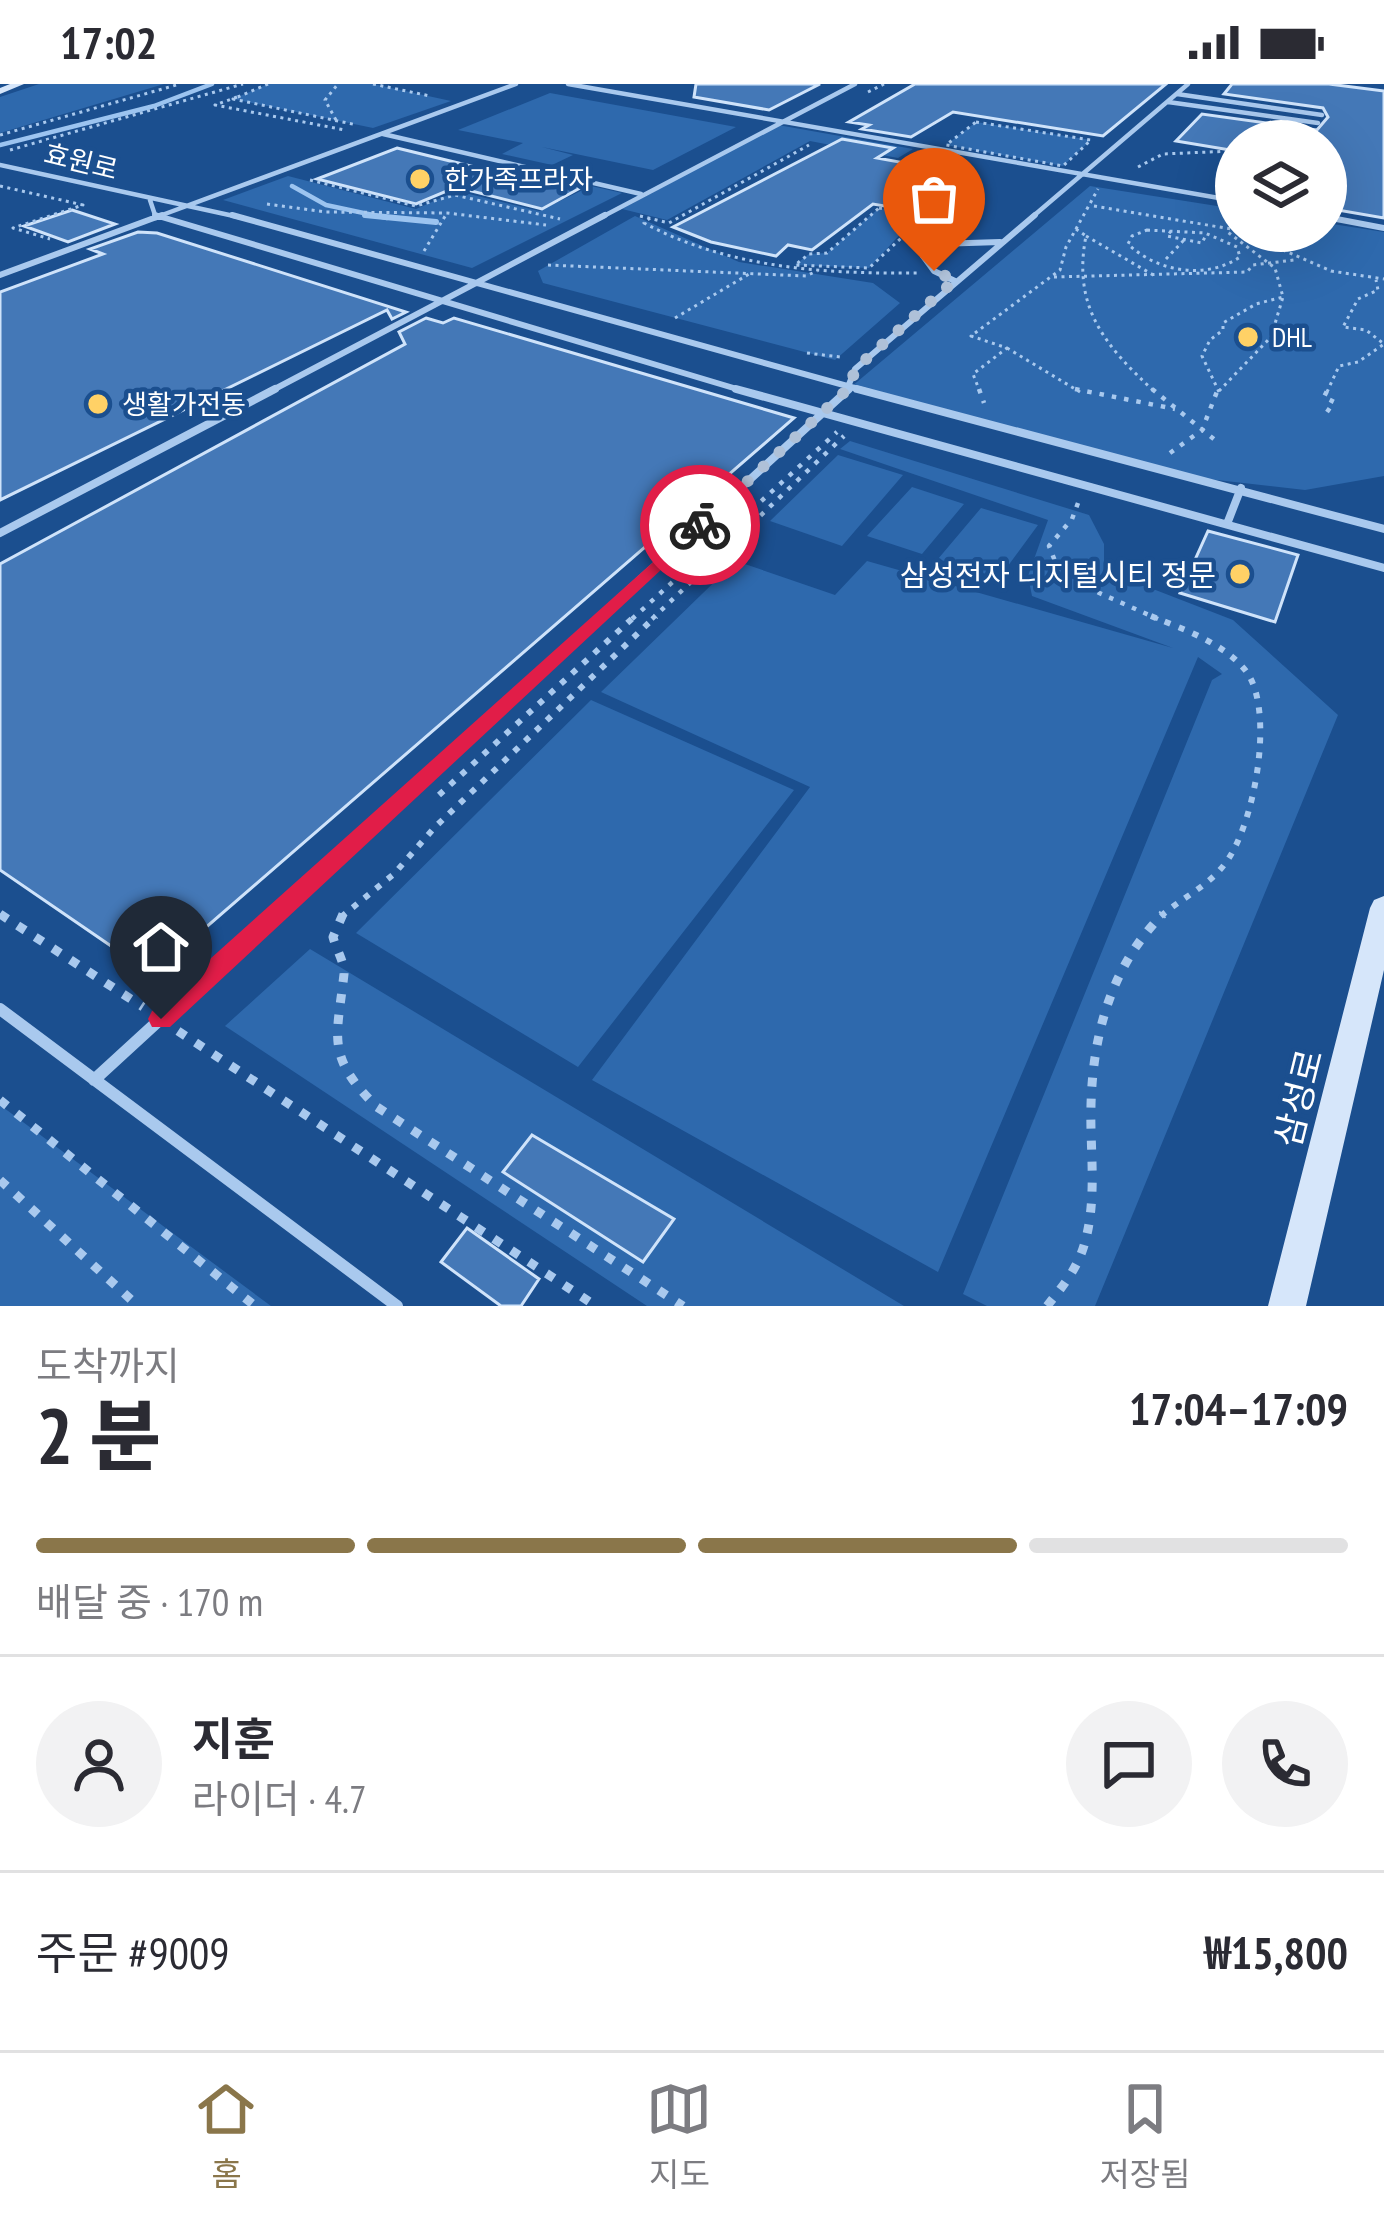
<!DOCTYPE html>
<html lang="ko">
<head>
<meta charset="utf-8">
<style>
  body { margin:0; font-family:"PT Sans Narrow","Noto Sans KR",sans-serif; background:#f2f2f3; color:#2b2b33; height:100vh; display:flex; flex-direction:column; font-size:45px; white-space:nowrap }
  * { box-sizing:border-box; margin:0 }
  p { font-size:39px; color:#7c7c81 }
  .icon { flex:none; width:66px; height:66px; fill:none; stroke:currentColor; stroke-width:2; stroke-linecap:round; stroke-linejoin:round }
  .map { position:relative; height:1222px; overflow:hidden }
  .details { display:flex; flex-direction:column; background:#fff; flex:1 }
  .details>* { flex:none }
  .controls { position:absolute; left:1215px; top:36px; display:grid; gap:24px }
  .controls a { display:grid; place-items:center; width:132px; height:132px; border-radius:50%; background:#fff; box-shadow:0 12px 48px #0002; font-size:60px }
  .pin { position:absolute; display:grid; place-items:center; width:102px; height:102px; color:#fff; margin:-123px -51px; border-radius:50% 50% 50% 0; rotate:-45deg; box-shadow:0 0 12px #0007 }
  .pin .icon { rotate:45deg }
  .courier { position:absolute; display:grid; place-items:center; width:120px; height:120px; margin:-60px; border:9px solid #e11d48; border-radius:50%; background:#fff; color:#222; box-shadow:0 3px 15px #0007 }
  .headline em { font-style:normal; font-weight:800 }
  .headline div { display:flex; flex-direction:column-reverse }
  .headline { display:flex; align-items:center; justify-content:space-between; height:204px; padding:0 36px }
  h1 { font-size:78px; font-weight:800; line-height:90px }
  .bar { display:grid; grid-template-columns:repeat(4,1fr); gap:18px 12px; align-content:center; height:144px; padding:0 36px }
  .bar i { height:15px; border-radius:9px; background:#e1e1e2 }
  .bar .on { background:#8a764a }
  .bar p { grid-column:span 4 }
  .line { display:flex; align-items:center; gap:30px; padding:0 36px; border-top:3px solid #e1e1e2 }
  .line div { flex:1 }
  .round { display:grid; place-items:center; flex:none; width:126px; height:126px; border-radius:63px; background:#f2f2f3 }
  .status { display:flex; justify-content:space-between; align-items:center; height:84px; padding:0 60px; background:#fff; direction:ltr }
  .status svg { height:33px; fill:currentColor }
  .tab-bar { display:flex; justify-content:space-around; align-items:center; height:168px; border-top:3px solid #e1e1e2; background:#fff; font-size:33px; color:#7c7c81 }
  .tab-bar a { display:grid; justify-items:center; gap:6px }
  .tab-bar .on { color:#8a764a }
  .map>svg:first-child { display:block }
  .green { fill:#2e69ad }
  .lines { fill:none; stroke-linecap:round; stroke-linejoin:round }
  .stream-far1 { stroke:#9cc4f0; stroke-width:4.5 }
  .stream { stroke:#9cc4f0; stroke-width:6 }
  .building { fill:#4478b7; stroke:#cfe3fa; stroke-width:3 }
  .path-far3 { stroke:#a9c9ee; stroke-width:3; stroke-dasharray:3 4.5; stroke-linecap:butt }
  .path-far2 { stroke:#a9c9ee; stroke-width:4.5; stroke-dasharray:4.5 8; stroke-linecap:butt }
  .path-far1 { stroke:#a9c9ee; stroke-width:6; stroke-dasharray:6 9; stroke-linecap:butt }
  .path { stroke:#a9c9ee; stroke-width:9; stroke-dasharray:9 12; stroke-linecap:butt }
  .lane-far4 { stroke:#a9c9ee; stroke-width:4.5 }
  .lane-far3 { stroke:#a9c9ee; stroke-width:6 }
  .lane-far2 { stroke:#a9c9ee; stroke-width:8 }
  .lane-far1 { stroke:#a9c9ee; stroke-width:9 }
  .lane { stroke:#a9c9ee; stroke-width:12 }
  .secondary { fill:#d6e6fa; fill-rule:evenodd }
  .route { fill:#e11d48 }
  .done { stroke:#afc1d8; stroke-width:12; stroke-dasharray:0 21.6 }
  .poi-dot { fill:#ffd166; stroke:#1b4f8f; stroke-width:4.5 }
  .labels { text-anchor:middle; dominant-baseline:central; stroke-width:9; stroke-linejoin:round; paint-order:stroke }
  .far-street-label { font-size:27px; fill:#fff; stroke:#1b4f8f }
  .far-poi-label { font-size:27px; fill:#fff; stroke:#1b4f8f; text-anchor:start }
  .poi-label { font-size:30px; fill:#fff; stroke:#1b4f8f; text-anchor:end }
  .near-street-label { font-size:36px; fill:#fff; stroke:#1b4f8f }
</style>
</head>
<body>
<div class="status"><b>17:02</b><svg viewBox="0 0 49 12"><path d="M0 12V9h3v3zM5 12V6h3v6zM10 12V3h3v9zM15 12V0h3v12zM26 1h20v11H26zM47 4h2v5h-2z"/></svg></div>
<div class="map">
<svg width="1384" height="1222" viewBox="0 0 1384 1222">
  <rect width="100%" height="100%" fill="#1b4f8f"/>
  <path class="green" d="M39 0H164L0 49V13Z
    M268 0H373L451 17 373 44 233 15Z
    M550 9 736 43 653 86 542 63 573 71 552 81 502 70 523 59 458 46Z
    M976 38 1091 56 1063 82 946 61Z
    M778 41 913 65 898 74 810 57 667 136 622 125Z
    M288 92 416 125 457 107 539 127 591 102 622 109 472 184 223 116Z
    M1090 102 1236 125V147H1326V139L1384 148V392L1305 406 1199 394 851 303Z
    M879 124 919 130 869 184 795 181 809 170 827 169Z
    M635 132 739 178 873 199 900 219 835 276 543 199 538 187Z
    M850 357 1089 431 1104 460V486L1233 536 1338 631 1095 1222H987L963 1210 1212 596 1222 590 1198 573 938 1188 592 996 810 703 601 608 736 477 835 511 867 477 1173 564 1032 512 1028 492 1048 436 840 365Z
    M838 371 903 391 842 462 770 437Z
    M912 403 964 420 922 470 867 452Z
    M981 424 1038 441 999 494 938 475Z
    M591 616 794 706 578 983 356 849Z
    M310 865 904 1222H647L225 942Z
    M0 1021 271 1222H0Z"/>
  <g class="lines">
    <path class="stream-far1" d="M0 61 154 22 212 0
      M292 102 326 121 387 134"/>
    <path class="stream" d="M365 131 436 138"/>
  </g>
  <path class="building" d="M696 0H820L769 26 694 13Z
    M915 0H1166L1103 52 953 28 911 53 862 45 869 41 849 38Z
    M1232 0H1329L1384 7V134L1326 124V57H1236V67L1176 57 1202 30 1317 46 1328 33 1323 24 1224 10Z
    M842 55 893 64 877 74 927 83 916 91 953 97 921 128 873 120 812 166 788 161 776 172 711 158 673 143Z
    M397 64 524 95 535 93 582 103 542 125 456 103 416 120 317 95Z
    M72 126 115 140 68 158 24 142Z
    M138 148 157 149 406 228 392 235 387 226 0 416V208L103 170 90 165Z
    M426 234 443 239 454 234 794 334 152 890 0 786V480L405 260 399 248Z
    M1208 447 1298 471 1275 538 1180 509Z
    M532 1051 674 1135 643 1178 503 1088Z
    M467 1144 539 1195 521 1222H501L441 1178Z"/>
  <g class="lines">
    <path class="path-far3" d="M268 0 233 15 357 41
      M373 0 430 12
      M868 8 884 0
      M237 13 215 21 345 46
      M336 36 325 16 338 0
      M976 38 1091 56 1063 82 946 61Z
      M0 51 180 0
      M10 66 243 0
      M1138 83 1163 70 1232 67
      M310 96 416 122 455 111 560 135
      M0 102 83 121 13 144 50 155
      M267 120 326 128 447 129 546 141
      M1094 122 1237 146 1331 187 1384 195
      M879 124 926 131 869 184 795 181 809 170 827 169Z
      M640 132 669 139 809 61
      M650 134 644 139C728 184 824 190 917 189
      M1076 145 1086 152C1072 223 1105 262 1155 308
      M1147 146 1205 149 1237 163 1240 173C1206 196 1157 188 1128 160L1132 152Z
      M1171 147 1167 152 1202 159 1206 151
      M1086 152 1155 192
      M424 167 447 129
      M1166 175 1184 156
      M548 181 806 192 817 187
      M1054 193 1247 188 1253 181 1294 176
      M675 234 749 190
      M1007 264 1080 308
      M807 269 840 273
      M1219 307 1271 253 1283 213
      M980 308 973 290 1007 264 971 252 1060 186 1066 163 1098 105
      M1219 308 1202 272 1210 256 1223 246V239L1256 220 1283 213 1275 184 1225 146
      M1327 308 1339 282 1358 278 1384 260 1366 246 1343 243 1358 215 1378 206 1376 196"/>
    <path class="path-far2" d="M979 305 984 319
      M1075 305 1175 325
      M1152 305 1220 360
      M1327 328 1334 318 1324 313 1328 305
      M1170 369 1202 346 1218 305
      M1078 419 1072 435 1049 462 1061 492 1158 535
      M632 535 837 348
      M652 535 844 352"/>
    <path class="path-far1" d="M1151 532C1183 545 1224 559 1246 587 1276 627 1254 744 1224 781 1207 803 1180 815 1160 833
      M439 711 635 532
      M0 830 5 833
      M341 833 394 790 434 744 656 532"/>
    <path class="path" d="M0 830 143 923
      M343 830 333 853C336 865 345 879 344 890 337 954 325 972 377 1023L683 1222
      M178 947 596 1222
      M0 1016 255 1222
      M0 1096 138 1222
      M1047 1222C1063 1202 1078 1184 1085 1158 1095 1122 1092 1083 1091 1046 1089 967 1105 888 1163 830"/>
    <path class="lane-far4" d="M568 0 1236 117
      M1177 10 1322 31
      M1168 18 1318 39
      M383 50 641 110
      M0 81 243 134
      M150 116 156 134
      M1326 133 1332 134
      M154 134 516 0
      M600 134 855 0
      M1031 134 1188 0"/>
    <path class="lane-far3" d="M155 131 747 308
      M232 131 869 308
      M1326 133 1384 144
      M0 191 162 131
      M955 197 934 187 923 172 937 160 1000 158
      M269 308 605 131
      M846 308 855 285 1035 131"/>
    <path class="lane-far2" d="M736 305 1384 484
      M857 305 1384 445
      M1227 440 1241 404
      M0 449 275 305
      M597 535 849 305"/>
    <path class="lane-far1" d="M272 833 601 532"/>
    <path class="lane" d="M0 925 397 1222
      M94 996 275 830"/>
    <path class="secondary" d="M10 0H24L0 10V4Z
      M1384 812V886L1306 1222H1268L1370 824 1374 816Z"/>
  </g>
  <path class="route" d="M700 436 708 441 706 444 170 943H152L148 935 152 927Z"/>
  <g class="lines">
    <path class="done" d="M700 441 850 303 855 285 955 196 934 187"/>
  </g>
  <g class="poi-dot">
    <circle cx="420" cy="95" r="12"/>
    <circle cx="1248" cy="253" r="12"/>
    <circle cx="98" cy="320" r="12"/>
    <circle cx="1240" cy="490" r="12"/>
  </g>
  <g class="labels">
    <g class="far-street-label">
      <text transform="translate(81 77) rotate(14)">효원로</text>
    </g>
    <g class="far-poi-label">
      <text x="444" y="95">한가족프라자</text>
      <text x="1272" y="253">DHL</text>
      <text x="122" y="320">생활가전동</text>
    </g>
    <g class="poi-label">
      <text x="1216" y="490">삼성전자 디지털시티 정문</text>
    </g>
    <g class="near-street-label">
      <text transform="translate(1298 1014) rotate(-76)">삼성로</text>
    </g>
  </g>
</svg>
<div class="controls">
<a><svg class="icon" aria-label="layers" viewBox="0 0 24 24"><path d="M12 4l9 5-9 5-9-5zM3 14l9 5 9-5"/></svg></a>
</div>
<div class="pin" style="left:934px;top:187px;background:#ea580c"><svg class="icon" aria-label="bag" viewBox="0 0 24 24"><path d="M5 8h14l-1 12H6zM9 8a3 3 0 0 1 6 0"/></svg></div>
<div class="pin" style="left:161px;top:935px;background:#1f2937"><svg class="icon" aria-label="home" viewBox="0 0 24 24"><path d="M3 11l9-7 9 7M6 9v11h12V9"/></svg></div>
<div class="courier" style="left:700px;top:441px"><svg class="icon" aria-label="bike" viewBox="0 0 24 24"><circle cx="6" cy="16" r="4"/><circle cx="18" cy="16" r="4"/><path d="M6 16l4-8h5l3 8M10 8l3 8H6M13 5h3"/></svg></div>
</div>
<section class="details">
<div class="headline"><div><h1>2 분</h1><p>도착까지</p></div><em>17:04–17:09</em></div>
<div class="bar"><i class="on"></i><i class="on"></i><i class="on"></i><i></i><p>배달 중 · 170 m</p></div>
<div class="line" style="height:216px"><a class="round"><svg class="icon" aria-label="person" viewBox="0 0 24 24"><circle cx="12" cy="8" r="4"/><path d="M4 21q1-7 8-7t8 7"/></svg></a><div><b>지훈</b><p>라이더 · 4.7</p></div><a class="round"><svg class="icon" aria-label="chat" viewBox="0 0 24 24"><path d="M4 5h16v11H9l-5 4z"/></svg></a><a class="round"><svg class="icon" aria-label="phone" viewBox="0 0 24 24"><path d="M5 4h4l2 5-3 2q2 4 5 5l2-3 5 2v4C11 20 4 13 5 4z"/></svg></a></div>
<div class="line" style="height:156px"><div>주문 #9009</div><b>₩15,800</b></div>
</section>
<nav class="tab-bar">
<a class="on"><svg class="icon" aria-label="home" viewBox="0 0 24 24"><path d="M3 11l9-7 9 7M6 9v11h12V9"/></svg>홈</a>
<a><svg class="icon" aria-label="map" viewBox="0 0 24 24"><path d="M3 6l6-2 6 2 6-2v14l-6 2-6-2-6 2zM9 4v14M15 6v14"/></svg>지도</a>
<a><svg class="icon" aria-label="saved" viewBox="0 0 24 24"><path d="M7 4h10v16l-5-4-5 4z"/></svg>저장됨</a>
</nav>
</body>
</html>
